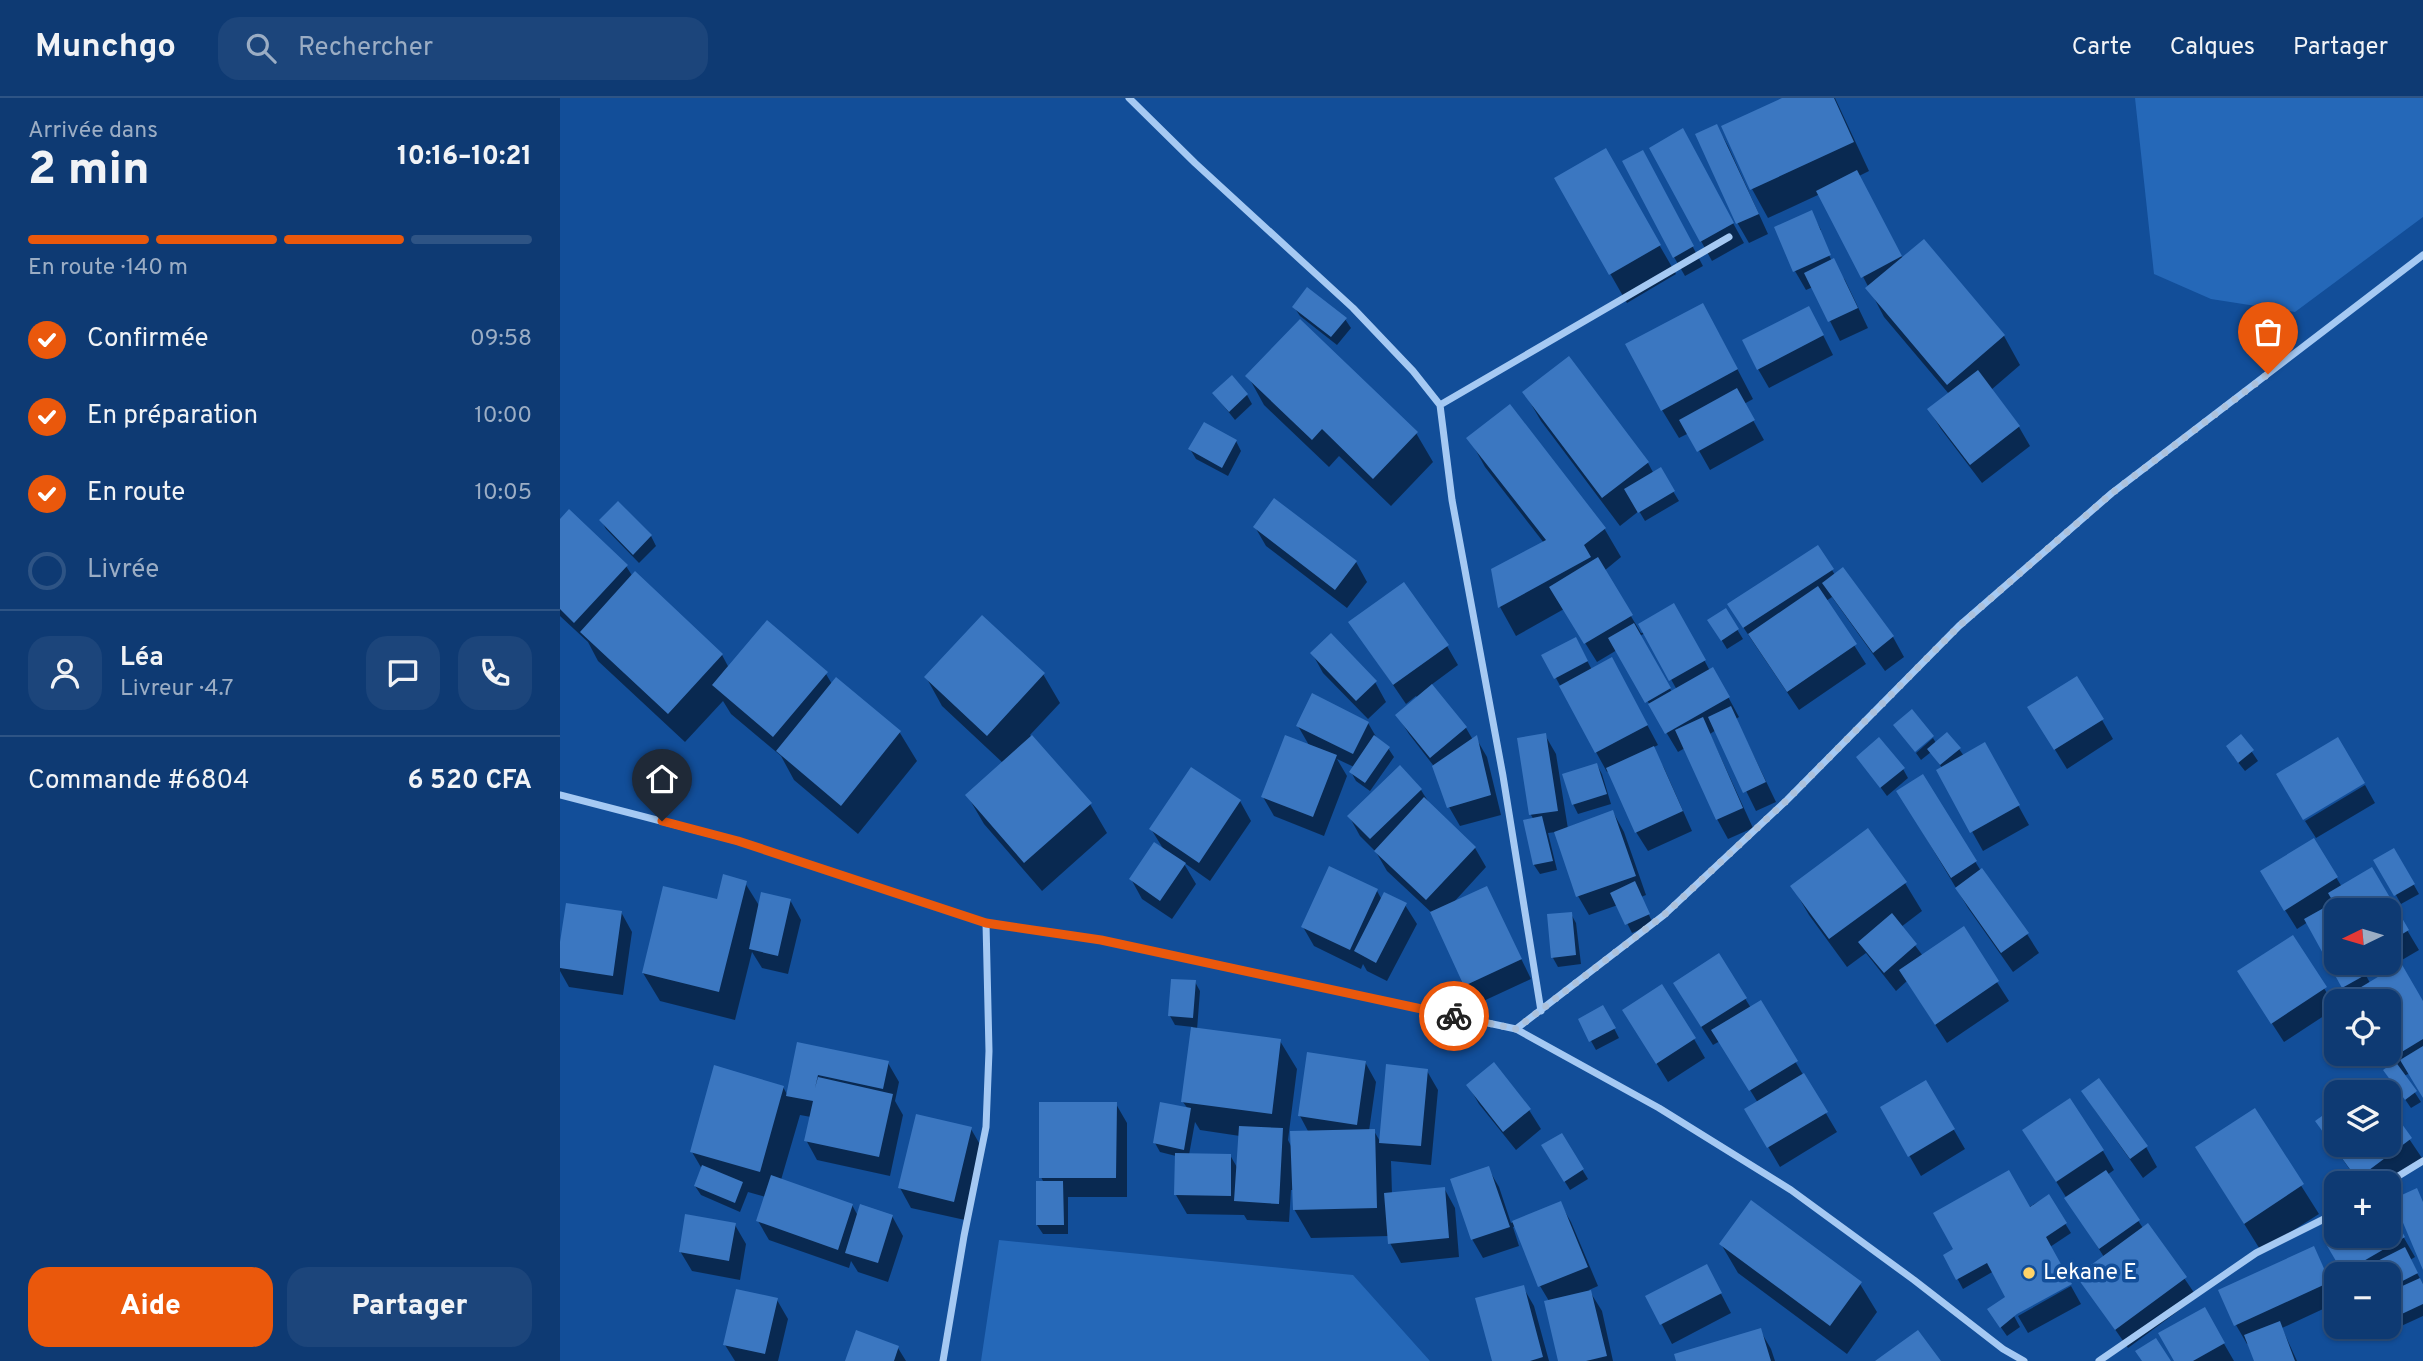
<!DOCTYPE html>
<html lang="fr">
<head>
<meta charset="utf-8">
<style>
  body { margin:0; font-family:Overpass,sans-serif; background:#1c457b; color:#f1f3f6; height:100vh; display:flex; flex-direction:column; font-size:26px; white-space:nowrap }
  * { box-sizing:border-box; margin:0 }
  p { font-size:23px; color:#9badc4 }
  .icon { flex:none; width:38px; height:38px; fill:none; stroke:currentColor; stroke-width:2; stroke-linecap:round; stroke-linejoin:round }
  .map { position:relative; flex:1; overflow:hidden }
  .side { display:flex; flex-direction:column; background:#0e3a73; width:560px }
  .side>* { flex:none }
  .needle { width:46px; rotate:265deg }
  .tools { position:absolute; left:1764px; top:800px; display:grid; gap:14px }
  .tools a { display:grid; place-items:center; width:77px; height:77px; border-radius:14px; background:#0e3a73; box-shadow:0 2px 5px #0004,0 0 0 2px #2e5485; font-size:35px }
  .pin { position:absolute; display:grid; place-items:center; width:60px; height:60px; color:#fff; margin:-72px -30px; border-radius:50% 50% 50% 0; rotate:-45deg; box-shadow:0 0 7px #0007 }
  .pin .icon { rotate:45deg }
  .courier { position:absolute; display:grid; place-items:center; width:70px; height:70px; margin:-35px; border:5px solid #ea580c; border-radius:50%; background:#fff; color:#222; box-shadow:0 2px 9px #0007 }
  .head em { font-style:normal; font-weight:800 }
  .head div { display:flex; flex-direction:column-reverse }
  .head { display:flex; align-items:center; justify-content:space-between; height:119px; padding:0 28px }
  h1 { font-size:46px; font-weight:800; line-height:52px }
  .bar { display:grid; grid-template-columns:repeat(4,1fr); gap:10px 7px; align-content:center; height:84px; padding:0 28px }
  .bar i { height:9px; border-radius:5px; background:#2e5485 }
  .bar .current { background:#ea580c }
  .bar p { grid-column:span 4 }
  .line { display:flex; align-items:center; gap:18px; padding:0 28px; border-top:2px solid #2e5485 }
  .line div { flex:1 }
  .round { display:grid; place-items:center; flex:none; width:74px; height:74px; border-radius:21px; background:#1c457b }
  ol { padding:0 28px; list-style:none }
  li { display:flex; align-items:center; gap:21px; height:77px }
  li p { margin-inline-start:auto }
  li .icon { padding:7px; border-radius:50%; background:#ea580c; color:#fff; stroke-width:4 }
  li:last-child { color:#9badc4 }
  li i { width:38px; height:38px; border:4px solid #2e5485; border-radius:50% }
  .primary-button { display:flex; gap:14px; margin-top:auto; padding:14px 28px }
  .primary-button a { flex:1; height:80px; border-radius:21px; background:#ea580c; color:#fff; font-size:28px; font-weight:800; line-height:80px; text-align:center }
  .primary-button a+a { background:#1c457b; color:#f1f3f6 }
  header { display:flex; align-items:center; gap:42px; box-sizing:border-box; height:98px; padding:0 35px; background:#0e3a73; border-bottom:2px solid #2e5485 }
  header strong { font-size:33px }
  nav { display:flex; gap:38px; margin-inline-start:auto; font-size:24px }
  .search { width:490px; height:63px; background:#1c457b; display:flex; align-items:center; gap:18px; box-sizing:border-box; padding:0 24px; border-radius:21px; color:#9badc4; font-size:26px }
  main { display:flex; flex:1; min-height:0 }
  .map>svg:first-child { display:block }
  .green { fill:#2568b8 }
  .shadow { fill:#0007; fill-rule:evenodd }
  .building { fill:#3b77c1 }
  .lines { fill:none; stroke-linecap:round; stroke-linejoin:round }
  .minor { stroke:#a5c9f3; stroke-width:7 }
  .done { stroke:#acc1db; stroke-width:7; stroke-dasharray:0 12.6 }
  .route { stroke:#ea580c; stroke-width:9 }
  .poi-dot { fill:#ffd368; stroke:#124e99; stroke-width:2.5 }
  .labels { text-anchor:middle; dominant-baseline:central; stroke-width:7; stroke-linejoin:round; paint-order:stroke }
  .poi-label { font-size:23px; fill:#fff; stroke:#124e99; text-anchor:start }
</style>
</head>
<body>
<header>
<strong>Munchgo</strong>
<div class="search"><svg class="icon" aria-label="search" viewBox="0 0 24 24"><circle cx="10" cy="10" r="6"/><path d="M15 15l6 6"/></svg>Rechercher</div>
<nav><a>Carte</a><a>Calques</a><a>Partager</a></nav>
</header>
<main>
<section class="side">
<div class="head"><div><h1>2 min</h1><p>Arrivée dans</p></div><em>10:16–10:21</em></div>
<div class="bar"><i class="current"></i><i class="current"></i><i class="current"></i><i></i><p>En route · 140 m</p></div>
<ol>
<li><svg class="icon" aria-label="check" viewBox="0 0 24 24"><path d="M5 12l5 5 9-10"/></svg>Confirmée<p>09:58</p></li>
<li><svg class="icon" aria-label="check" viewBox="0 0 24 24"><path d="M5 12l5 5 9-10"/></svg>En préparation<p>10:00</p></li>
<li><svg class="icon" aria-label="check" viewBox="0 0 24 24"><path d="M5 12l5 5 9-10"/></svg>En route<p>10:05</p></li>
<li><i></i>Livrée</li>
</ol>
<div class="line" style="height:126px"><a class="round"><svg class="icon" aria-label="person" viewBox="0 0 24 24"><circle cx="12" cy="8" r="4"/><path d="M4 21q1-7 8-7t8 7"/></svg></a><div><b>Léa</b><p>Livreur · 4.7</p></div><a class="round"><svg class="icon" aria-label="chat" viewBox="0 0 24 24"><path d="M4 5h16v11H9l-5 4z"/></svg></a><a class="round"><svg class="icon" aria-label="phone" viewBox="0 0 24 24"><path d="M5 4h4l2 5-3 2q2 4 5 5l2-3 5 2v4C11 20 4 13 5 4z"/></svg></a></div>
<div class="line" style="height:91px"><div>Commande #6804</div><b>6 520 CFA</b></div>
<div class="primary-button"><a>Aide</a><a>Partager</a></div>
</section>
<div class="map">
<svg width="1863" height="1263" viewBox="0 0 1863 1263">
  <rect width="100%" height="100%" fill="#124e99"/>
  <path class="green" d="M1575 0H1863V119L1735 214 1651 201 1594 176Z
    M439 1142 793 1177 870 1263H421Z"/>
  <path class="shadow" d="M1226 0H1275L1309 73 1299 78 1343 161 1444 238 1460 267 1431 292 1459 329 1470 348 1422 385 1381 331 1369 312 1389 296 1324 219 1260 96 1208 120 1192 91Z
    M1157 28 1168 48 1208 136 1189 145 1178 126 1137 37Z
    M1133 52 1184 145 1152 163 1141 143Z
    M1045 53 1116 176 1067 205 996 81Z
    M1093 74 1143 168 1125 178 1114 159Z
    M1251 114 1261 132H1258L1273 166 1285 182 1308 230 1280 243 1253 189 1246 192 1235 173Z
    M734 209 785 221 791 230 777 247 740 218Z
    M1259 229 1273 257 1209 290 1198 271Z
    M1159 236 1193 301 1184 306 1204 342 1150 372 1129 335 1119 340 1102 312Z
    M688 278 856 335 873 364 831 408 779 358 769 369 704 307Z
    M964 294 1088 365 1094 376 1100 372 1119 403 1085 423 1079 413 1060 428 981 323Z
    M654 296 687 297 692 306 675 322Z
    M909 340 1044 430 1061 459 1044 473 1081 535 1125 526 1150 573 1153 571 1179 619 1176 621 1216 704 1196 713 1156 632 1150 636 1193 730 1168 741 1157 721 1125 650 1118 654 1057 552 1037 564 1004 511 956 538 940 509 933 472 984 445 925 369ZM1085 535 1117 592 1112 594 1080 538Z
    M676 343 681 353 668 378 636 361 630 351Z
    M58 405 91 438 96 448 79 465 46 431 41 422Z
    M0 423 66 468 73 479 162 557 169 570 266 576 272 586 276 582 340 635 357 663 298 736 234 682 221 658 171 616 163 603 125 644 38 563 28 544 0 518Z
    M695 429 796 464 807 484 787 510 706 448Z
    M1258 449 1275 477 1283 472 1333 539 1344 559 1325 573 1272 499 1266 503 1306 566 1239 612 1181 526Z
    M1165 512 1183 541 1167 551 1150 523Z
    M790 524 887 548 898 567 871 587 906 630 913 642 916 640 927 659 941 717 900 728 889 709 873 667 849 636 837 617 858 600 856 598 846 606Z
    M1021 551 1032 572 1062 580 1098 647 1092 650 1104 670 1132 733 1088 753 1076 734 1049 673 1047 674 1036 654 984 558Z
    M752 555 815 584 826 604 808 621 763 575Z
    M483 576 500 605 470 637 530 706 547 735 482 793 424 726 407 697 443 665 382 608 366 579Z
    M1542 622 1553 641 1507 671 1481 629Z
    M808 625 818 642 828 650 834 659 810 693 796 683 791 674 794 669 777 661 787 678 764 738 714 718 703 699 750 649 738 628Z
    M985 637 996 656 1008 731 1053 714 1064 734 1086 797 1081 799 1093 826 1072 835 1058 807 1029 817 1018 798 996 734 988 735 997 772 980 776 974 767V722L971 717Z
    M1681 638 1698 663 1685 673 1673 658Z
    M1373 640 1376 645 1399 651 1404 658 1425 647 1469 727 1423 753 1378 673 1382 670 1371 654 1361 662 1356 655Z
    M1298 659 1343 671 1348 680 1327 698Z
    M1037 667 1042 676 1051 706 1018 716 1013 706Z
    M1363 679 1421 773 1467 836 1479 855 1453 874 1408 810 1350 713Z
    M1805 687 1815 705 1756 740 1745 723Z
    M861 692 871 708 915 750 926 769 893 805 927 790 971 881 917 906 872 815 827 773 816 754 800 738 789 718Z
    M680 703 691 723 650 783 623 764 636 786 612 821 582 801 571 781 604 752 591 731Z
    M1753 742 1782 789 1811 772 1859 852 1818 876 1811 864H1829V812H1780L1776 807 1769 811 1776 823V864H1799L1810 885 1863 906V997L1850 975 1844 978 1861 1004 1851 1010 1831 981 1817 956H1829V903H1786L1788 898 1748 824 1737 831 1713 793Z
    M1834 752 1859 796 1841 806 1816 762Z
    M185 785 200 809 230 802 241 822 228 876 202 870 192 854 175 922 100 903 83 875 158 803Z
    M1345 785 1362 813 1341 829 1363 858 1403 831 1449 903 1387 945 1347 883 1336 893 1306 855 1287 869 1249 817 1232 788Z
    M817 793 822 802 845 807 857 826 827 883 807 873 803 866 801 871 754 848 743 829Z
    M61 814 72 834 63 897 9 889 0 873V856Z
    M1011 816 1016 825 1021 866 998 869 993 860Z
    M1733 839 1776 910 1724 944 1691 893Z
    M1158 857 1191 910 1200 904 1277 1034 1220 1069 1186 1011 1198 1005 1160 943 1153 947 1126 905Z
    M635 884 640 893 637 932 720 943 737 971 728 1042 732 1050 749 1035 740 1018 805 964 816 984 809 1033H814L821 1045 867 973 878 992 871 1067 831 1063 832 1096 884 1090 895 1110 899 1159 841 1165 830 1145 829 1138 751 1140 734 1111V1092H731L729 1124 687 1122 684 1117 627 1116 616 1097V1058L600 1054 595 1045 628 1011 623 1004 633 929 615 927 610 918ZM635 1024 640 1032 680 1038 678 1071 670 1057H629Z
    M1043 909 1059 940 1036 952 1031 943Z
    M1076 932 1134 941 1145 960 1108 984Z
    M239 946 328 965 339 984 335 1003 343 1017 330 1078 257 1062 246 1042 251 1019 240 1017 221 1082 292 1107 298 1118H332L343 1138 328 1184 298 1174 291 1163 289 1170 209 1142 198 1123 206 1099 188 1094 180 1114 141 1097 135 1088 142 1071 132 1054 223 989 228 998Z
    M1538 983 1586 1049 1597 1069 1583 1080 1535 1012 1523 993Z
    M1366 984 1405 1051 1361 1078 1322 1010Z
    M908 987 969 1012 981 1031 956 1052 919 1006Z
    M556 1006 567 1025V1099H508V1136H483L477 1127 484 1085 481 1079Z
    M1776 1010V1046H1829V1011L1862 1060 1828 1085H1799L1757 1024Z
    M1694 1013 1759 1116 1701 1153 1637 1050Z
    M411 1031 422 1050 405 1122 351 1110 340 1090Z
    M1464 1033 1543 1053 1554 1072 1547 1077 1583 1130 1588 1127 1637 1199 1568 1250 1518 1178 1544 1159Z
    M1001 1037 1028 1081 1010 1092 983 1048Z
    M928 1070 939 1089 951 1125 1000 1105 1011 1124 1038 1188 1029 1192 1042 1213 1053 1263H999L989 1203 980 1188 956 1128 953 1129 959 1148 923 1160 912 1141Z
    M1488 1098 1511 1135 1490 1149 1434 1173 1403 1191 1385 1158Z
    M1829 1114 1855 1159 1850 1162 1863 1186V1218L1826 1235 1822 1228H1829V1176H1786L1769 1147 1785 1138H1829Z
    M175 1127 186 1146 180 1182 132 1173 120 1153Z
    M1161 1146 1300 1186 1317 1214 1287 1256 1178 1175Z
    M1753 1150 1776 1195V1205L1722 1230 1737 1263H1696L1690 1245 1687 1246 1676 1227 1660 1193Z
    M1157 1188 1171 1215 1112 1246 1087 1198Z
    M1511 1188 1521 1206 1468 1235 1458 1218Z
    M963 1189 974 1208 989 1263H934Z
    M217 1202 228 1221 218 1263H175L165 1247Z
    M1644 1211 1674 1263H1616Z
    M1454 1218 1460 1229 1447 1238 1435 1221Z
    M1200 1232 1211 1251 1215 1263H1118Z
    M338 1250 346 1263H287Z"/>
  <path class="building" d="M1222 0H1274L1294 44 1190 92 1161 28Z
    M1157 26 1199 116 1176 126 1135 36Z
    M1123 30 1174 125 1140 144 1089 50Z
    M1046 50 1101 147 1049 177 994 80Z
    M1083 52 1134 148 1113 160 1062 63Z
    M1297 72 1342 158 1301 180 1256 93Z
    M1252 112 1271 157 1233 174 1214 129Z
    M1364 141 1445 237 1387 287 1305 190Z
    M1274 160 1298 210 1268 224 1244 175Z
    M747 189 787 220 771 239 732 209Z
    M1143 205 1178 271 1101 313 1065 246Z
    M1249 208 1264 237 1197 272 1182 242Z
    M740 221 858 334 813 381 762 331 752 342 685 278Z
    M1009 258 1089 364 1042 400 962 294Z
    M1418 272 1460 328 1410 367 1367 311Z
    M672 277 688 296 669 314 652 295Z
    M1177 290 1195 322 1137 354 1119 322Z
    M950 306 1046 430 1024 447 1031 459 938 510 931 471 986 442 906 340Z
    M644 324 677 342 662 370 628 351Z
    M1101 369 1115 393 1078 415 1064 391Z
    M714 400 797 463 775 492 693 429Z
    M58 403 92 437 73 457 39 422Z
    M9 411 68 467 14 525 0 511V421Z
    M1258 447 1274 471 1183 530 1167 506Z
    M1038 459 1073 517 1024 546 989 489Z
    M1283 469 1334 538 1313 555 1262 485Z
    M75 473 163 556 108 616 20 534Z
    M844 484 889 547 833 587 788 524Z
    M1258 488 1297 546 1227 594 1188 536Z
    M1114 505 1146 562 1109 583 1078 526Z
    M1166 510 1179 531 1161 543 1147 522Z
    M422 517 485 575 427 638 364 579Z
    M207 522 268 574 213 639 152 587Z
    M1074 525 1111 590 1085 605 1048 540Z
    M771 535 817 583 796 603 750 555Z
    M1016 539 1028 563 994 581 981 557Z
    M1052 559 1088 627 1035 655 999 588Z
    M1153 569 1170 599 1105 636 1088 606Z
    M1517 578 1544 621 1494 652 1467 609Z
    M276 579 341 633 281 708 216 653Z
    M872 586 907 629 870 660 835 617Z
    M752 595 809 624 793 656 736 628Z
    M1171 608 1206 684 1183 695 1148 619Z
    M1352 611 1374 638 1355 654 1333 627Z
    M1143 619 1183 710 1156 722 1115 632Z
    M1387 634 1401 650 1380 667 1367 651Z
    M986 635 998 713 969 717 957 640Z
    M1681 636 1694 652 1678 665 1666 648Z
    M472 637 532 705 464 765 405 697Z
    M725 637 777 657 753 719 701 699Z
    M814 637 830 649 805 685 789 674Z
    M917 637 931 697 887 710 872 668Z
    M1319 639 1345 670 1320 690 1296 659Z
    M1778 639 1805 685 1743 722 1716 676Z
    M1425 644 1460 707 1410 735 1376 672Z
    M1094 648 1123 713 1075 735 1046 670Z
    M1037 665 1047 696 1012 707 1002 676Z
    M840 667 862 691 810 741 787 718Z
    M631 669 681 702 639 765 589 731Z
    M1363 676 1417 763 1391 780 1336 693Z
    M864 699 916 749 866 802 814 753Z
    M1053 712 1076 778 1016 799 994 734Z
    M982 718 993 763 973 767 963 722Z
    M1308 730 1347 784 1269 841 1230 788Z
    M1754 740 1778 779 1724 813 1700 773Z
    M594 744 626 765 600 803 569 781Z
    M1834 750 1855 786 1834 798 1813 762Z
    M769 768 818 791 790 852 741 829Z
    M1812 769 1849 832 1829 844V812H1778L1768 795Z
    M1422 770 1469 835 1441 855 1395 790Z
    M163 776 187 783 159 894 82 875 103 788 157 801Z
    M1075 783 1090 816 1065 827 1050 795Z
    M927 788 962 861 904 888 870 814Z
    M201 794 231 801 218 858 189 851Z
    M824 794 847 805 816 865 794 853Z
    M6 805 62 813 53 878 0 870V844Z
    M1769 807 1776 820V864H1801L1807 876 1782 890 1744 821Z
    M1012 814 1016 857 991 860 987 816Z
    M1332 815 1357 846 1324 875 1298 844Z
    M1404 828 1439 883 1375 927 1339 872Z
    M1733 837 1767 889 1711 926 1677 873Z
    M1159 855 1187 900 1141 929 1113 885Z
    M1841 865 1863 903V941L1822 966 1816 956H1829V903H1785L1783 900Z
    M611 881 636 882 633 920 608 918Z
    M1102 886 1136 940 1096 966 1062 912Z
    M1201 902 1238 963 1189 993 1151 932Z
    M1043 907 1056 930 1029 944 1018 921Z
    M631 929 721 941 712 1016 621 1004Z
    M237 944 329 963 323 991 258 977 255 990 258 979 333 996 319 1059 244 1043 253 1003 226 998Z
    M1863 948V1000L1840 962Z
    M747 954 806 963 797 1027 738 1018Z
    M1835 963 1857 993 1845 1002 1823 972Z
    M934 964 971 1011 943 1034 906 987Z
    M826 966 868 971 861 1048 819 1045Z
    M154 967 224 988 200 1074 130 1054Z
    M1244 975 1268 1014 1207 1050 1184 1011Z
    M1539 980 1588 1048 1570 1061 1521 993Z
    M1366 982 1395 1031 1348 1059 1320 1009Z
    M1811 982 1819 994H1795Z
    M1510 1000 1544 1052 1496 1084 1462 1032Z
    M479 1004H557L556 1080H479Z
    M600 1004 631 1010 624 1052 593 1045Z
    M1776 1008V1046H1829V1008L1852 1040 1797 1081 1755 1023Z
    M1695 1010 1744 1086 1684 1126 1635 1049Z
    M356 1016 412 1029 394 1104 338 1090Z
    M679 1028 723 1030 719 1106 674 1103Z
    M815 1031 817 1110 733 1112 730 1033Z
    M1002 1035 1024 1071 1004 1084 981 1047Z
    M615 1055 671 1056V1098L614 1097Z
    M142 1067 183 1084 175 1105 134 1088Z
    M929 1068 950 1129 911 1142 890 1081Z
    M1449 1072 1470 1109 1489 1096 1507 1125 1486 1139 1512 1186 1457 1216 1440 1230 1427 1211 1445 1199 1427 1165 1396 1182 1383 1157 1393 1151 1373 1115Z
    M1546 1072 1580 1122 1539 1151 1504 1100Z
    M211 1077 293 1106 278 1152 196 1123Z
    M476 1083H503L504 1127H476Z
    M885 1089 889 1140 828 1146 824 1095Z
    M1857 1090 1863 1104V1172L1833 1101Z
    M1191 1102 1302 1184 1270 1228 1159 1146Z
    M1001 1103 1028 1169 978 1189 952 1123Z
    M300 1106 333 1117 318 1165 285 1155Z
    M1829 1111 1845 1139 1783 1175 1766 1146 1782 1138H1829Z
    M125 1116 176 1125 169 1163 119 1154Z
    M1588 1125 1627 1179 1555 1232 1516 1178Z
    M1754 1148 1770 1184 1674 1228 1658 1192Z
    M1845 1149 1858 1175 1829 1190V1176H1792Z
    M1147 1166 1162 1195 1100 1227 1085 1198Z
    M1860 1180 1863 1186V1206L1829 1222V1194Z
    M964 1187 983 1259 970 1263H932L915 1200Z
    M176 1191 218 1200 205 1256 163 1247Z
    M1031 1192 1047 1258 1026 1263H998L984 1203Z
    M1645 1209 1665 1245 1633 1263H1614L1598 1235Z
    M1720 1223 1735 1263H1694L1684 1237Z
    M1201 1230 1211 1263H1116L1114 1256Z
    M296 1232 339 1248 334 1263H285Z
    M1358 1232 1381 1263H1315Z
    M1596 1240 1611 1263H1582L1575 1253Z"/>
  <g class="lines">
    <path class="minor" d="M569 0 635 65 793 210 853 273 880 307 892 402 943 678 981 913
      M880 307 1169 139
      M0 697 178 743 426 825 541 842 956 931 1099 1010 1231 1092 1354 1182 1443 1251 1464 1263
      M956 931 1104 817 1227 702 1399 528 1552 395 1863 157
      M1827 1085 1863 1063
      M383 1263 404 1138 426 1029 429 953 426 825
      M1539 1263 1696 1155 1776 1115"/>
  </g>
  <g class="lines">
    <path class="done" d="M894 918 956 931 1104 817 1227 702 1399 528 1552 395 1708 276"/>
    <path class="route" d="M102 723 178 743 426 825 541 842 894 918"/>
  </g>
  <circle class="poi-dot" cx="1469" cy="1175" r="7"/>
  <g class="labels">
    <g class="poi-label">
      <text x="1483" y="1175">Lekane E</text>
    </g>
  </g>
</svg>
<div class="tools">
<a><svg class="needle" viewBox="-14 -14 28 28"><path d="M0-13l5 13h-10z" fill="#e53935"/><path d="M0 13l5-13h-10z" fill="#9badc4"/></svg></a>
<a><svg class="icon" aria-label="locate" viewBox="0 0 24 24"><circle cx="12" cy="12" r="6"/><path d="M12 2v4M12 18v4M2 12h4M18 12h4"/></svg></a>
<a><svg class="icon" aria-label="layers" viewBox="0 0 24 24"><path d="M12 4l9 5-9 5-9-5zM3 14l9 5 9-5"/></svg></a>
<a>+</a>
<a>−</a>
</div>
<div class="pin" style="left:1708px;top:276px;background:#ea580c"><svg class="icon" aria-label="bag" viewBox="0 0 24 24"><path d="M5 8h14l-1 12H6zM9 8a3 3 0 0 1 6 0"/></svg></div>
<div class="pin" style="left:102px;top:723px;background:#1f2937"><svg class="icon" aria-label="home" viewBox="0 0 24 24"><path d="M3 11l9-7 9 7M6 9v11h12V9"/></svg></div>
<div class="courier" style="left:894px;top:918px"><svg class="icon" aria-label="bike" viewBox="0 0 24 24"><circle cx="6" cy="16" r="4"/><circle cx="18" cy="16" r="4"/><path d="M6 16l4-8h5l3 8M10 8l3 8H6M13 5h3"/></svg></div>
</div>
</main>
</body>
</html>
